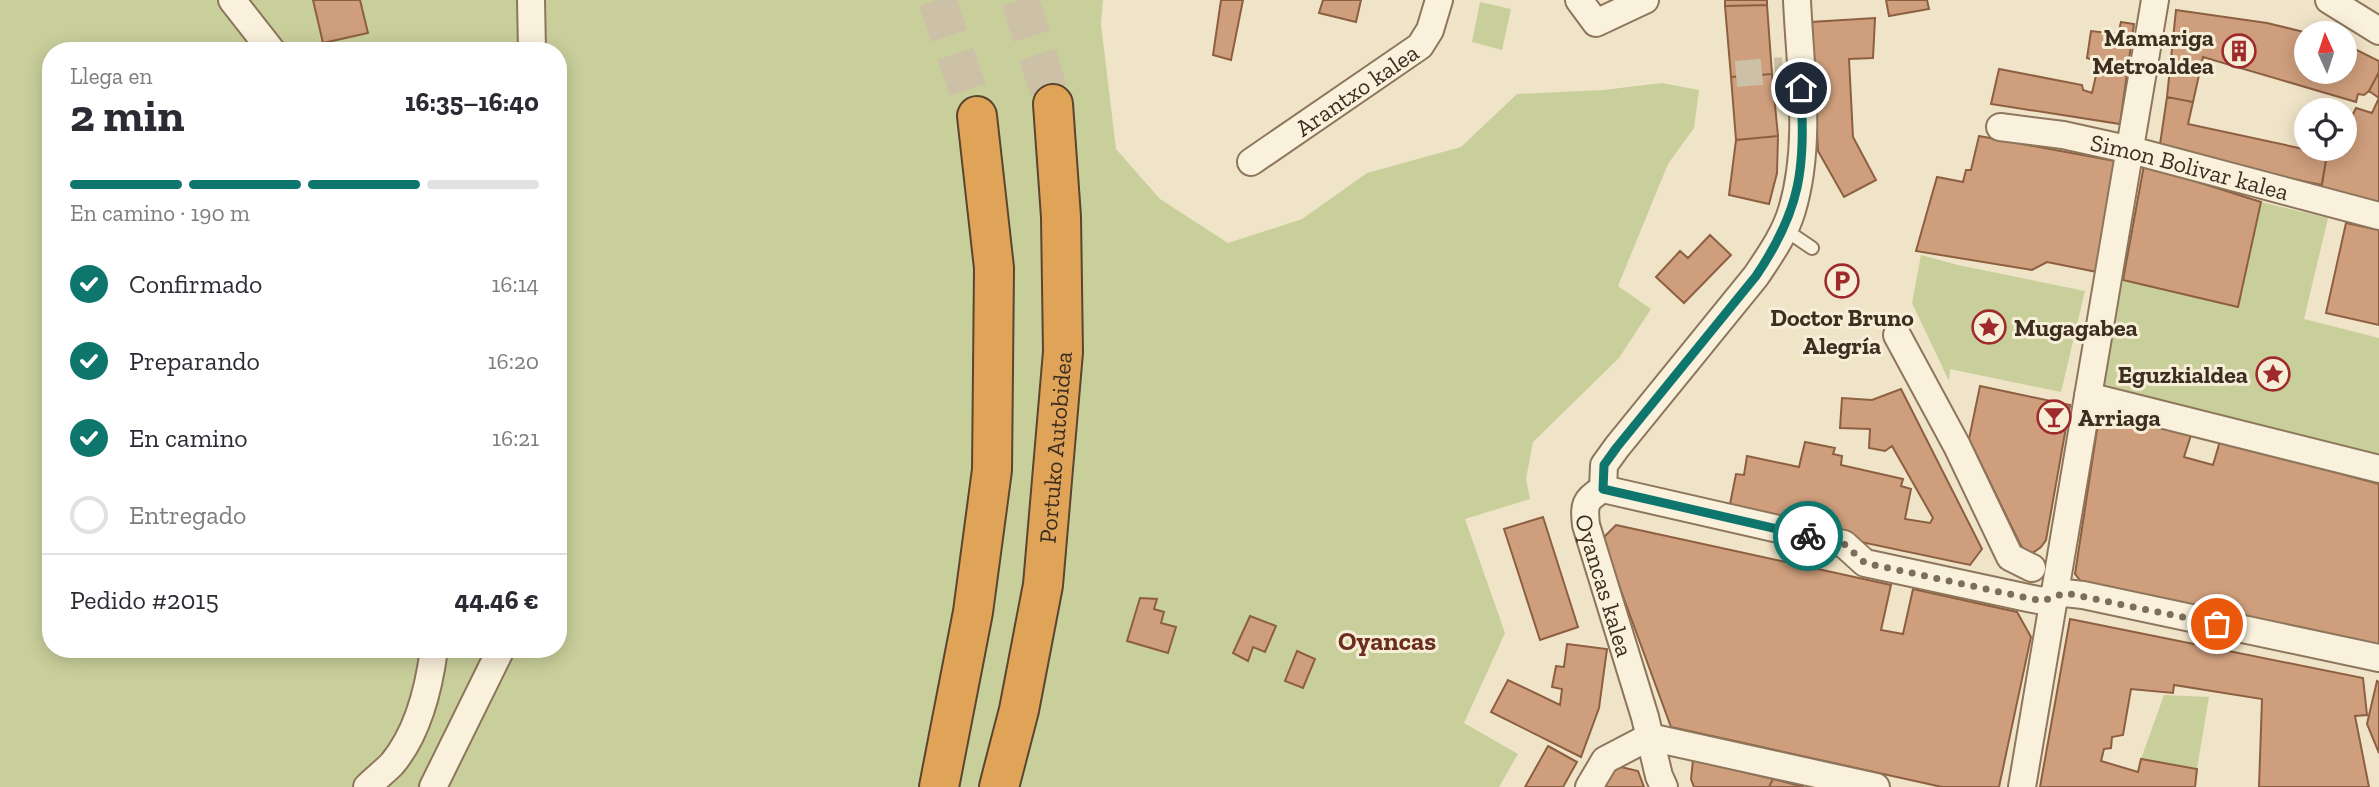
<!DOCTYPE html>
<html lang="es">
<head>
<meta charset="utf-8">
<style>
  body { margin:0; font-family:"Zilla Slab",serif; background:#f2f2f3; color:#2b2b33; height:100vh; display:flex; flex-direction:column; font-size:26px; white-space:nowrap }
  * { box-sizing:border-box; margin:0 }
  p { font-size:23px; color:#7c7c81 }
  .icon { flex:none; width:38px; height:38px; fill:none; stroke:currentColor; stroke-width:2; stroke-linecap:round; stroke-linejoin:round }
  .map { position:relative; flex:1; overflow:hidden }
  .details { position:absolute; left:42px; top:42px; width:525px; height:616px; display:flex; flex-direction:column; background:#fff; border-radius:28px; box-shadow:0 4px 18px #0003 }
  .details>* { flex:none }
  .needle { width:46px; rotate:357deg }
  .buttons { position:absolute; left:2294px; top:21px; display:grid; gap:14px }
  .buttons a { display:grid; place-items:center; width:63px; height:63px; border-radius:50%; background:#fff; box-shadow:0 4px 18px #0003; font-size:35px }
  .pin { position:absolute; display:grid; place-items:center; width:60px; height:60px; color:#fff; margin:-30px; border:4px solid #fff; border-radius:50%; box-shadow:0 2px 7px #0007 }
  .courier { position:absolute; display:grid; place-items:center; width:70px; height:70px; margin:-35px; border:5px solid #0f766e; border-radius:50%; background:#fff; color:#222; box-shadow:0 2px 9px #0007 }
  .headline em { font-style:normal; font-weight:800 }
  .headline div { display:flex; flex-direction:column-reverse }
  .headline { display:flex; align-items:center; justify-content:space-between; height:119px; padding:0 28px }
  h1 { font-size:46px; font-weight:800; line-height:52px }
  .bar { display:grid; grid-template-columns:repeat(4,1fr); gap:10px 7px; align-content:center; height:84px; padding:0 28px }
  .bar i { height:9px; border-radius:5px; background:#e1e1e2 }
  .bar .current { background:#0f766e }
  .bar p { grid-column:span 4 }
  .line { display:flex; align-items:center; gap:18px; padding:0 28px; border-top:2px solid #e1e1e2 }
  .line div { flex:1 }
  ol { padding:0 28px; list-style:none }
  li { display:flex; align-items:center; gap:21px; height:77px }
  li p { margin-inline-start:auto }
  li .icon { padding:7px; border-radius:50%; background:#0f766e; color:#fff; stroke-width:4 }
  li:last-child { color:#7c7c81 }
  li i { width:38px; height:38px; border:4px solid #e1e1e2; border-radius:50% }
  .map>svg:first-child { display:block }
  .green { fill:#c9cf9b; fill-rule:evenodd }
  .building { fill:#cf9f7d; stroke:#8d5f41; stroke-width:2 }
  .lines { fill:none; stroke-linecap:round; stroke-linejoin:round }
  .street-tunnel { stroke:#ccc0a6; stroke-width:26; stroke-dasharray:26 13; stroke-linecap:butt }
  .highway-tunnel { stroke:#ccc0a6; stroke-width:38; stroke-dasharray:38 19; stroke-linecap:butt }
  .lane-casing { stroke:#8d765c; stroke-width:16 }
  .street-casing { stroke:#8d765c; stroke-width:30 }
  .highway-casing { stroke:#5b4430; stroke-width:42 }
  .lane { stroke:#faf1dc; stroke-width:12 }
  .street { stroke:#faf1dc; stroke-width:26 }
  .highway { stroke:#e0a458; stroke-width:38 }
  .done { stroke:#7c6e5b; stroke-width:7; stroke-dasharray:0 12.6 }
  .route { stroke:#0f766e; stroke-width:9 }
  .labels { text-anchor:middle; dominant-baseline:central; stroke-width:6; stroke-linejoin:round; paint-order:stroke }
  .poi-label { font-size:24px; font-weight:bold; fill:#3d2e20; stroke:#f7eed8; text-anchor:end }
  .street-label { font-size:24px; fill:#3d2e20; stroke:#f7eed8 }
  .neighbourhood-label { font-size:26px; font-weight:bold; fill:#6b2e1e; stroke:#f7eed8 }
</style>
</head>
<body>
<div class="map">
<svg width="2379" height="787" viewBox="0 0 2379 787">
  <rect width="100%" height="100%" fill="#f0e4c8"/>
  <path class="green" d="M0 0H1103L1101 24 1116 149 1160 199 1228 243 1302 219 1367 173 1461 147 1517 94 1603 90 1662 83 1699 90 1694 128 1668 164 1618 286 1651 309 1619 358 1533 442 1526 479 1530 499 1465 519 1505 633 1464 723 1518 754 1499 787H0ZM51 51H558V649H51Z
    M1480 2 1511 9 1502 50 1472 42Z
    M2261 202 2328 218 2304 319 2379 338V459L2103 384 2123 280 2238 306Z
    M1921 255 1958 265 2085 291 2061 392 1950 369 1949 381 1912 303Z
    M2164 695 2209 697 2197 769 2141 759Z"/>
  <path class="building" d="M313 0H360L368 33 323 43Z
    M1221 0H1243L1231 60 1213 55Z
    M1323 0H1361L1356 22 1319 13Z
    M1725 0H1767V5L1725 6Z
    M1886 0H1927L1929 9 1889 16Z
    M1767 5 1772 74 1731 77 1725 6Z
    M2176 10 2267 23 2308 33 2306 72H2345V44L2379 61V72L2369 91 2364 95 2358 94 2356 102 2203 57 2193 102 2167 97Z
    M1875 18 1873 58 1849 59 1853 137 1876 180 1844 197 1818 151 1811 22Z
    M2121 22 2134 24 2120 124 1991 104 1999 69 2082 85 2083 90 2092 93 2099 62 2087 58 2091 31 2118 34Z
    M2379 72V98L2369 91Z
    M1772 74 1778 136 1736 140 1731 77Z
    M2167 97 2193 102 2188 124 2327 154 2322 185 2159 151Z
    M2379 98V202L2321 188 2328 149H2345V126H2347L2356 108 2372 113Z
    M1778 136 1777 173 1769 204 1729 195 1736 140Z
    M1979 136 2115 161 2097 272 2047 262 2032 270 1916 251 1937 177 1963 182 1966 170H1971Z
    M2144 165 2261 202 2238 307 2123 280Z
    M2346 223 2379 230V325L2326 313Z
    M1710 235 1731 255 1684 303 1656 277 1680 251 1688 258Z
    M1980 386 2070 405 2046 540 2041 547 2034 552 2029 553 2024 550 2020 544 1969 439Z
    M1901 389 1982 549 1970 565 1728 514 1736 474 1744 475 1747 456 1799 467 1805 442 1835 448 1833 454 1842 456 1841 465 1903 479 1901 486 1911 489 1905 519 1930 523 1933 518 1892 446 1885 451 1869 448 1870 429 1840 428 1842 398 1872 400Z
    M2100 410 2192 432 2184 457 2213 465 2220 441 2379 484V644L2370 645 2083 584 2075 574Z
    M1543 517 1578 627 1540 640 1504 529Z
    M1616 525 1891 585 1881 630 1903 634 1913 589 2017 612 2031 637 1999 787H1942L1671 727 1602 539Z
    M1140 598 1157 599 1154 609 1164 612 1161 623 1176 627 1168 653 1127 641Z
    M1250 616 1276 626 1265 652 1253 647 1248 661 1233 653Z
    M2070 619 2363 678 2367 715 2355 716 2369 787H2259L2262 699 2174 685 2173 693 2131 689 2123 735 2112 737 2111 748 2104 749 2101 761 2138 772 2141 759 2197 769 2195 787H2040Z
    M1567 644 1607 649 1599 708 1581 757 1491 712 1508 680 1560 705 1562 689 1552 687 1556 666 1564 667Z
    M1297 651 1315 659 1303 688 1285 681Z
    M2377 681 2379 682V753L2367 724Z
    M1548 746 1577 762 1563 787H1525Z
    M1693 760 1773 779 1769 787H1694L1691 779Z
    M1617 766 1638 771 1644 787H1604Z
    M1773 779 1804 787H1769Z"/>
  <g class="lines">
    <path class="street-tunnel" d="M1736 74 1783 70"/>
    <path class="highway-tunnel" d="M937 0 977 116
      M1020 0 1053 104"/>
    <defs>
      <path id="lane" d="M1784 229 1812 248"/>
      <g id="street">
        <path d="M232 0 272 51"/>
        <path d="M531 0 532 51"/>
        <path d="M1579 0 1596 23 1645 0"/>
        <path d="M2329 0 2379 31"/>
        <path id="s1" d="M2000 127 2063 135 2131 150 2379 216"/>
        <path id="s2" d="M1251 162 1420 46 1430 30 1439 0"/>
        <path d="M1897 335 1957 446 2010 557 2032 568"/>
        <path d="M2088 396 2379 469"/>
        <path d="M1603 489 1844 544 1865 563 2028 598 2043 601 2065 593 2083 595 2379 658"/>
        <path d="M1603 489 1604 465 1617 447 1756 276C1770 255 1785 234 1792 210 1812 143 1800 69 1797 0"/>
        <path id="s3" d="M1603 489C1584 500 1584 505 1586 525L1645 717 1659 776 1664 787"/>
        <path d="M1649 737 1876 787"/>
        <path d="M367 787C375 779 384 772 392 764 418 733 429 688 434 649"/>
        <path d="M433 787 501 649"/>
        <path d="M1589 787 1605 760 1649 737"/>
        <path d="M2022 787C2066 525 2113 263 2155 0"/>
      </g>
      <g id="highway">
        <path d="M939 787 973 612 992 470 994 268 977 116"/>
        <path id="s4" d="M999 787 1019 710 1043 585 1063 352 1061 217 1053 104"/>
      </g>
    </defs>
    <use href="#lane" class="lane-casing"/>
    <use href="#street" class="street-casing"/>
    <use href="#highway" class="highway-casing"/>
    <use href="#lane" class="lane"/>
    <use href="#street" class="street"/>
    <use href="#highway" class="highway"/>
  </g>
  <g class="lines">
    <path class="done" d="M1808 536 1844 544 1865 563 2028 598 2043 601 2065 593 2217 624"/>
    <path class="route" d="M1801 88C1805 168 1802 208 1756 276L1617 447 1604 465 1603 489 1808 536"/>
  </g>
  <defs>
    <symbol id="building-ring" viewBox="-11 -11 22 22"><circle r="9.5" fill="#f7eed8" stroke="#9e2a2b" stroke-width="1.5"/><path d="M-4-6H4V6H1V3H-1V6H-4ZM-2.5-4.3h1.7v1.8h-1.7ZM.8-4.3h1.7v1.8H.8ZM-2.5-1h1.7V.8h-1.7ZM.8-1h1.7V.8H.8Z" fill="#9e2a2b"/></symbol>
    <symbol id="parking-ring" viewBox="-11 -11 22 22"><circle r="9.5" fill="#f7eed8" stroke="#9e2a2b" stroke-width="1.5"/><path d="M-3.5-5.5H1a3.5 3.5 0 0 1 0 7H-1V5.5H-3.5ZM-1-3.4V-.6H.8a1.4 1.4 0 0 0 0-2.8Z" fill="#9e2a2b"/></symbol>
    <symbol id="sight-ring" viewBox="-11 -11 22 22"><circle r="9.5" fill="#f7eed8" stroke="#9e2a2b" stroke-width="1.5"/><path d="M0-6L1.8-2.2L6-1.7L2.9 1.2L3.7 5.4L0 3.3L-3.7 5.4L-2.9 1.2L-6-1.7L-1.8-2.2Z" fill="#9e2a2b"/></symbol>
    <symbol id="bar-ring" viewBox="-11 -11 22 22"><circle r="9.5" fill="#f7eed8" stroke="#9e2a2b" stroke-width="1.5"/><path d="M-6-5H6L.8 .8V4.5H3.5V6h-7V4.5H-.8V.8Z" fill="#9e2a2b"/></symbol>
  </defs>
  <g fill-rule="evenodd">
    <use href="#building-ring" x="2220" y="32" width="38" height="38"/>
    <use href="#parking-ring" x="1823" y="262" width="38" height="38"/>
    <use href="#sight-ring" x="1970" y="308" width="38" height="38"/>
    <use href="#sight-ring" x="2254" y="355" width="38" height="38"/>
    <use href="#bar-ring" x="2035" y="398" width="38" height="38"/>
  </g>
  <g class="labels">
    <g class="poi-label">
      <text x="2214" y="37">Mamariga<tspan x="2214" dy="28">Metroaldea</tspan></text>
      <text x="1842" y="317" text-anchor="middle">Doctor Bruno<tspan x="1842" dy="28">Alegría</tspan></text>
      <text x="2014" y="327" text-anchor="start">Mugagabea</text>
      <text x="2248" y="374">Eguzkialdea</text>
      <text x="2078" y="417" text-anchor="start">Arriaga</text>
    </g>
    <g class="street-label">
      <text stroke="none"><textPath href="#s2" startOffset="128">Arantxo kalea</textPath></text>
      <text stroke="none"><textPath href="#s1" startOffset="194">Simon Bolivar kalea</textPath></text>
      <text stroke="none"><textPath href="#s4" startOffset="345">Portuko Autobidea</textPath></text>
      <text stroke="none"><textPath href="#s3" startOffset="107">Oyancas kalea</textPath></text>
    </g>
    <g class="neighbourhood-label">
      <text x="1387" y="641">Oyancas</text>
    </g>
  </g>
</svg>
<div class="buttons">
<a><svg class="needle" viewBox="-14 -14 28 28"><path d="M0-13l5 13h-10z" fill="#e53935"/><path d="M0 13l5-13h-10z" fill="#7c7c81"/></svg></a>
<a><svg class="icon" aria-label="locate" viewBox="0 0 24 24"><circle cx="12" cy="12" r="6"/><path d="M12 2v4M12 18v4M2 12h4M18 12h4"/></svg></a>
</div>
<div class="pin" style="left:2217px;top:624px;background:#ea580c"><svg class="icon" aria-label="bag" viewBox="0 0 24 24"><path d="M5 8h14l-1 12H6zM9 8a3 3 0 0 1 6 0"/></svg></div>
<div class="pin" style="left:1801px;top:88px;background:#1f2937"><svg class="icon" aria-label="home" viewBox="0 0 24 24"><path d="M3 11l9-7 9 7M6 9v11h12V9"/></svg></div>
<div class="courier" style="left:1808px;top:536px"><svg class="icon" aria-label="bike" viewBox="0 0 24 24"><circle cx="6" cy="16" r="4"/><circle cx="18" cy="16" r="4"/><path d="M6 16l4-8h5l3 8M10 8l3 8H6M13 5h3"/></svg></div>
<section class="details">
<div class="headline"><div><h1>2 min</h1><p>Llega en</p></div><em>16:35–16:40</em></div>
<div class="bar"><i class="current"></i><i class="current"></i><i class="current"></i><i></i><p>En camino · 190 m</p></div>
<ol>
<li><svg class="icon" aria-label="check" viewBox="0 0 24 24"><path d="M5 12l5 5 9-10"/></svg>Confirmado<p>16:14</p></li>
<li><svg class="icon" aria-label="check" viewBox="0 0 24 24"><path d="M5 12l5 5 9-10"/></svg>Preparando<p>16:20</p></li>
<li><svg class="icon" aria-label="check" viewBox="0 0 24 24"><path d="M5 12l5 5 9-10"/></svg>En camino<p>16:21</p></li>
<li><i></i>Entregado</li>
</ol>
<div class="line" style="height:91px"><div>Pedido #2015</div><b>44.46 €</b></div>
</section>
</div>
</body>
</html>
